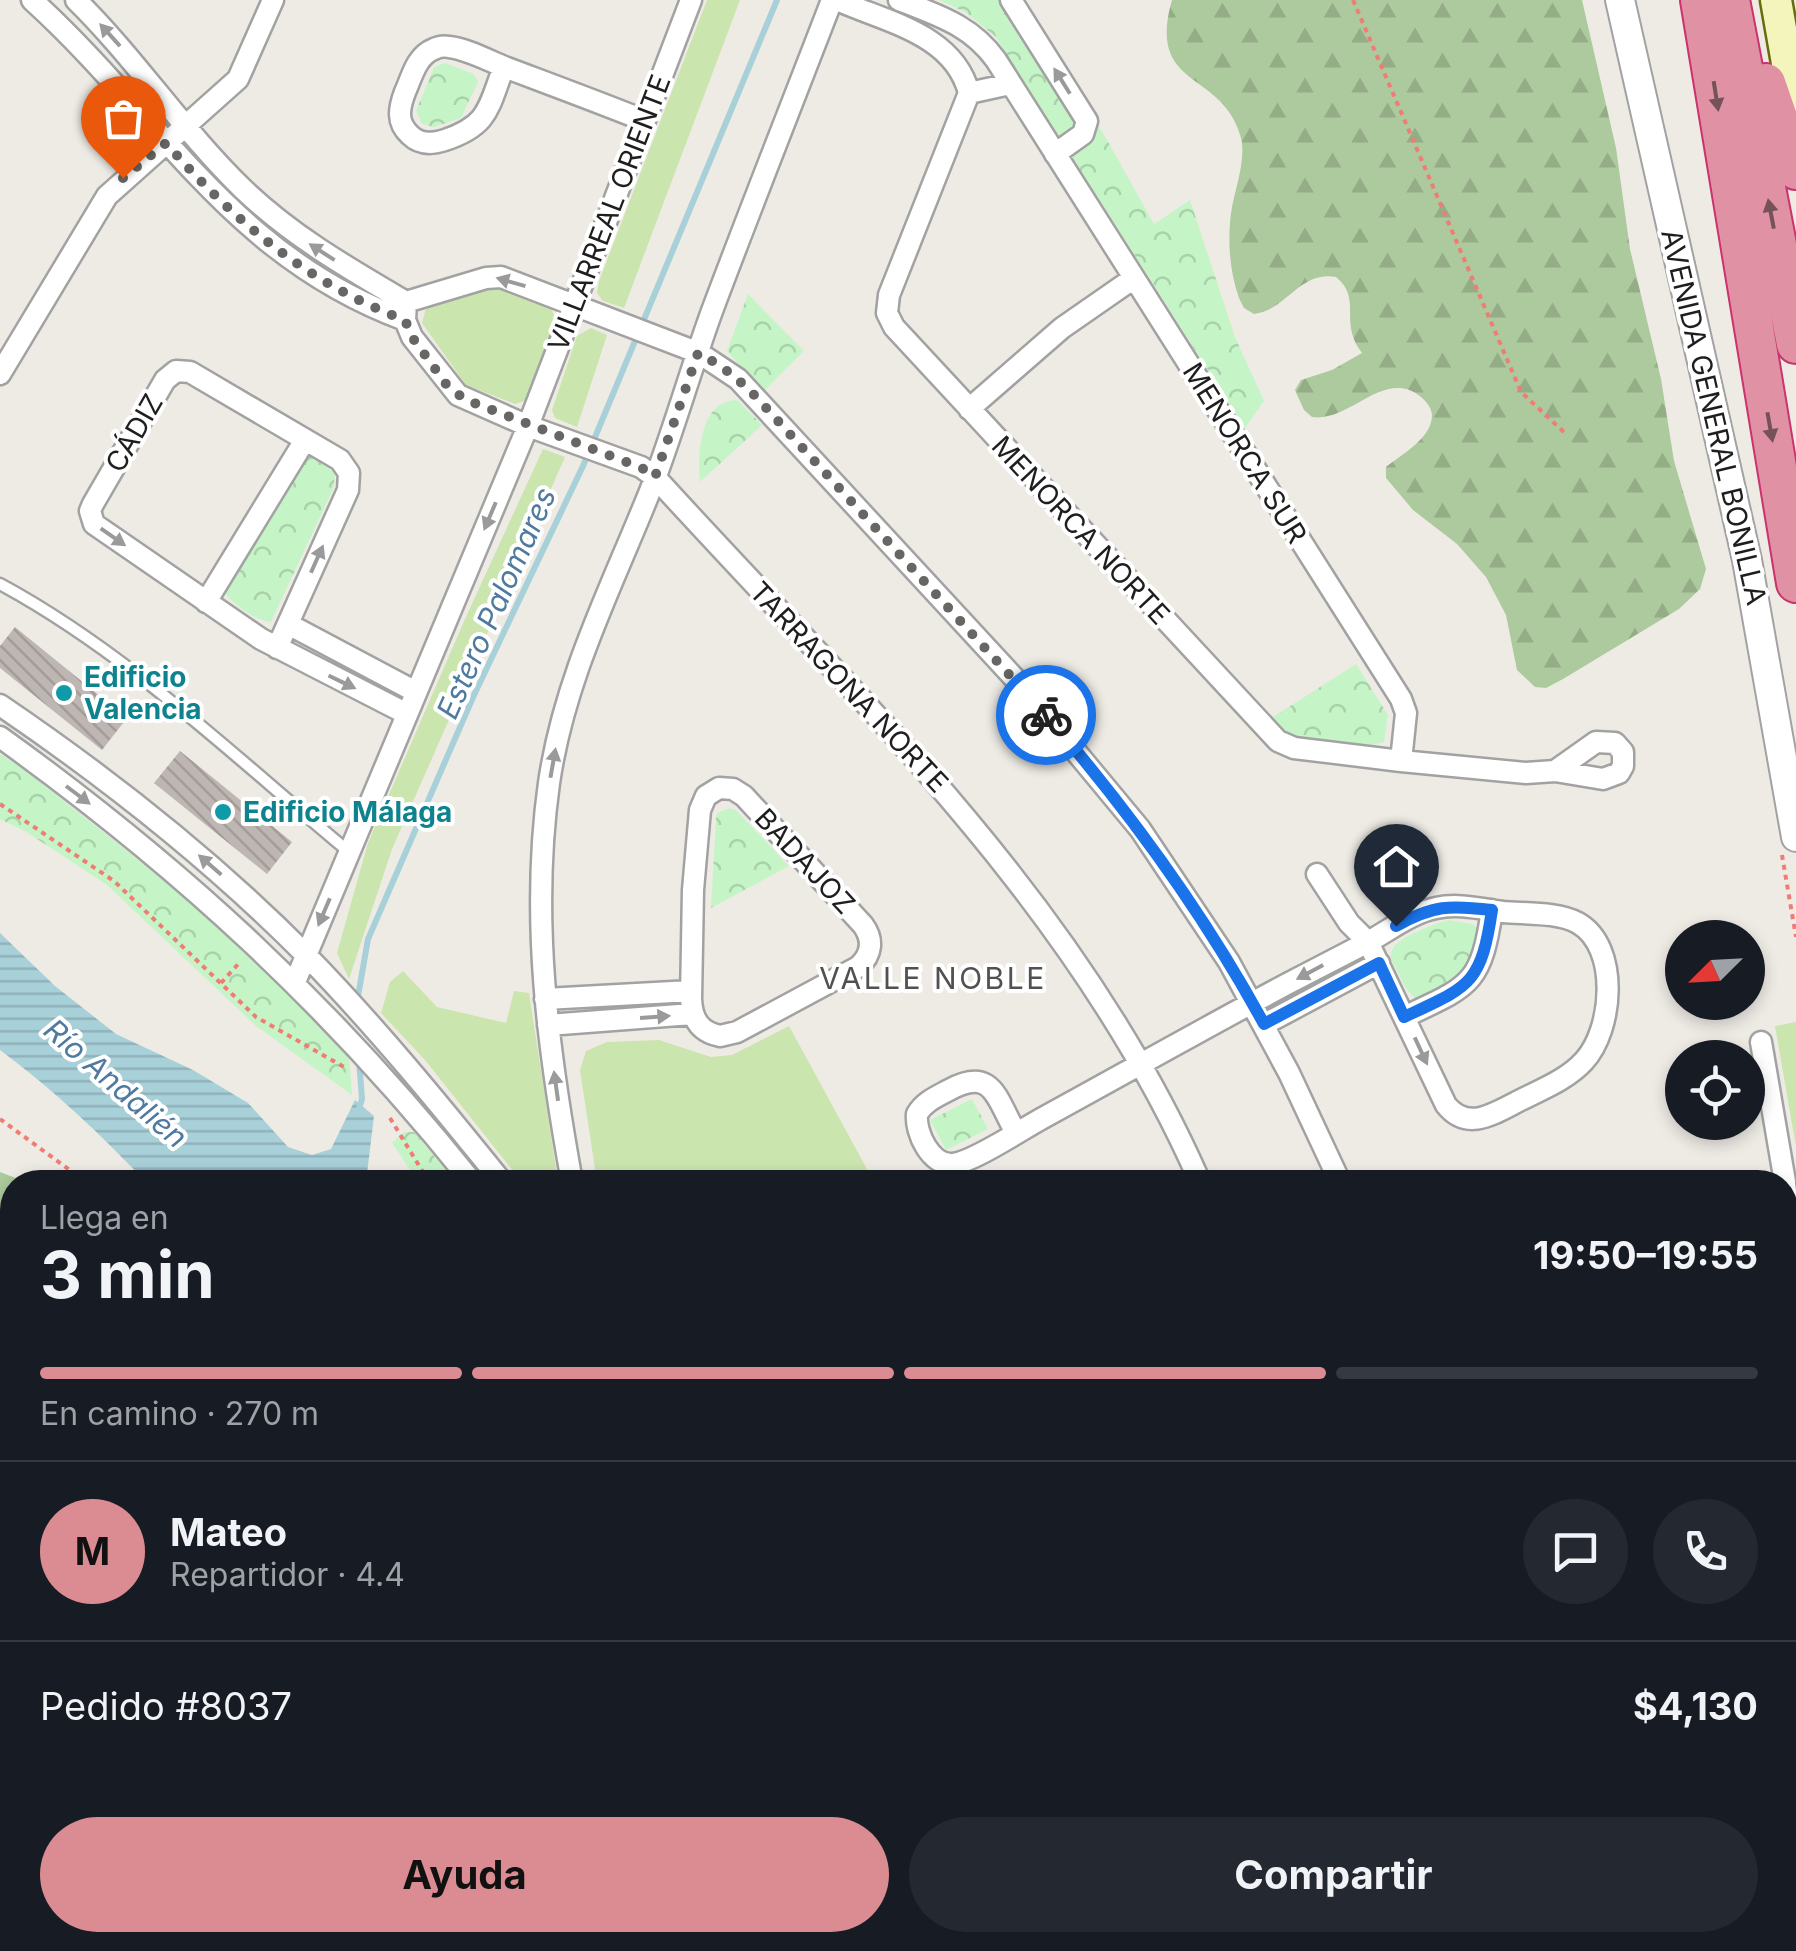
<!DOCTYPE html>
<html lang="es">
<head>
<meta charset="utf-8">
<style>
  body { margin:0; font-family:Inter,sans-serif; background:#242831; color:#f1f3f6; height:100vh; display:flex; flex-direction:column; font-size:38px; white-space:nowrap }
  * { box-sizing:border-box; margin:0 }
  p { font-size:32px; color:#9ea1a6 }
  .icon { flex:none; width:55px; height:55px; fill:none; stroke:currentColor; stroke-width:2; stroke-linecap:round; stroke-linejoin:round }
  .map { position:relative; flex:1; overflow:hidden }
  .details { position:absolute; left:0px; top:1170px; width:1798px; height:782px; display:flex; flex-direction:column; background:#171b24; border-radius:40px 40px 0 0; box-shadow:0 5px 15px #0003 }
  .details>* { flex:none }
  .needle { width:65px; rotate:246deg }
  .controls { position:absolute; left:1665px; top:920px; display:grid; gap:20px }
  .controls a { display:grid; place-items:center; width:100px; height:100px; border-radius:50%; background:#171b24; box-shadow:0 5px 15px #0003; font-size:50px }
  .pin { position:absolute; display:grid; place-items:center; width:85px; height:85px; color:#fff; margin:-102px -42px; border-radius:50% 50% 50% 0; rotate:-45deg; box-shadow:0 0 10px #0007 }
  .pin .icon { rotate:45deg }
  .courier { position:absolute; display:grid; place-items:center; width:100px; height:100px; margin:-50px; border:8px solid #1a73e8; border-radius:50%; background:#fff; color:#222; box-shadow:0 2px 12px #0007 }
  .overview em { font-style:normal; font-weight:700 }
  .overview div { display:flex; flex-direction:column-reverse }
  .overview { display:flex; align-items:center; justify-content:space-between; height:170px; padding:0 40px }
  h1 { font-size:65px; font-weight:700; line-height:75px }
  .bar { display:grid; grid-template-columns:repeat(4,1fr); gap:15px 10px; align-content:center; height:120px; padding:0 40px }
  .bar i { height:12px; border-radius:8px; background:#363941 }
  .bar .current { background:#da8c92 }
  .bar p { grid-column:span 4 }
  .line { display:flex; align-items:center; gap:25px; padding:0 40px; border-top:2px solid #363941 }
  .line div { flex:1 }
  .round { display:grid; place-items:center; flex:none; width:105px; height:105px; border-radius:52px; background:#242831 }
  .action { display:flex; gap:20px; margin-top:auto; padding:20px 40px }
  .action a { flex:1; height:115px; border-radius:60px; background:#da8c92; color:#111; font-size:40px; font-weight:700; line-height:115px; text-align:center }
  .action a+a { background:#242831; color:#f1f3f6 }
  .map>svg:first-child { display:block }
  .grass { fill:#cbe5ae }
  .forest { fill:url(#forest-firs) }
  .wetland { fill:url(#wetland-marsh) }
  .park { fill:url(#park-crowns) }
  .water { fill:url(#water-rules) }
  .lines { fill:none; stroke-linecap:round; stroke-linejoin:round }
  .stream { stroke:#a8d0d9; stroke-width:6 }
  .building { fill:url(#building-back-hatch) }
  .service-casing { stroke:#a2a2a2; stroke-width:15 }
  .minor-casing { stroke:#a2a2a2; stroke-width:25 }
  .tertiary-casing { stroke:#a2a2a2; stroke-width:32 }
  .secondary-casing { stroke:#676d0d; stroke-width:35 }
  .motorway-casing { stroke:#cc326d; stroke-width:42 }
  .path { stroke:#ef7c75; stroke-width:4; stroke-dasharray:5 5; stroke-linecap:butt }
  .service { stroke:#fff; stroke-width:10 }
  .minor { stroke:#fff; stroke-width:20 }
  .tertiary { stroke:#fff; stroke-width:28 }
  .secondary { stroke:#f4f4bd; stroke-width:30 }
  .motorway { stroke:#e092a4; stroke-width:38 }
  .oneway { fill:#9a9a9a }
  .oneway2 { fill:#75525a }
  .done { stroke:#676664; stroke-width:10; stroke-dasharray:0 18 }
  .route { stroke:#1a73e8; stroke-width:12 }
  .culture-dot { fill:#0f9aa8; stroke:#fff; stroke-width:4 }
  .labels { text-anchor:middle; dominant-baseline:central; stroke-width:8; stroke-linejoin:round; paint-order:stroke }
  .street-label { font-size:28px; fill:#1e1e1e; stroke:#fff }
  .culture-label { font-size:28px; font-weight:bold; fill:#0d838f; stroke:#fff; text-anchor:start }
  .water-label { font-size:30px; font-style:italic; fill:#4f7a9f; stroke:#fff }
  .neighbourhood-label { font-size:30px; letter-spacing:2.5px; fill:#515151; stroke:#fff }
</style>
</head>
<body>
<div class="map">
<svg width="1796" height="1951" viewBox="0 0 1796 1951">
  <defs>
    <pattern id="forest-firs" width="22" height="20" patternUnits="userSpaceOnUse" patternTransform="scale(2.5)"><rect width="22" height="20" fill="#acca9d"/><path d="M5 1l3.5 6h-7zM16 11l3.5 6h-7z" fill="#94ad87"/></pattern>
    <pattern id="wetland-marsh" width="20" height="14" patternUnits="userSpaceOnUse" patternTransform="scale(2.5)"><rect width="20" height="14" fill="#c3dbcf"/><path d="M1 5h8M5 5V1M11 12h8M15 12V8" fill="none" stroke="#a7bcb1"/></pattern>
    <pattern id="park-crowns" width="20" height="18" patternUnits="userSpaceOnUse" patternTransform="scale(2.5)"><rect width="20" height="18" fill="#c5f5c7"/><path d="M2 6a3 3 0 1 1 6 0M12 15a3 3 0 1 1 6 0" fill="none" stroke="#a9d2aa"/></pattern>
    <pattern id="water-rules" width="6" height="5" patternUnits="userSpaceOnUse" patternTransform="scale(2.5)"><rect width="6" height="5" fill="#a8d0d9"/><path d="M0 2.5h6" fill="none" stroke="#90b2ba"/></pattern>
    <pattern id="building-back-hatch" width="6" height="6" patternUnits="userSpaceOnUse" patternTransform="scale(2.5)"><rect width="6" height="6" fill="#beb6b2"/><path d="M-1 5l2 2M0 0l6 6M5-1l2 2" fill="none" stroke="#a39c99"/></pattern>
  </defs>
  <rect width="100%" height="100%" fill="#eeebe5"/>
  <path class="grass" d="M707 0H740L624 308 603 301 597 293 599 281Z
    M490 288H501L551 309 558 323 527 400 515 404 466 385 422 323 426 308Z
    M591 328 607 335 577 427 555 418 552 410 577 336Z
    M543 449 565 457 392 849 349 979 337 953 368 843 465 619Z
    M403 971 437 1007 506 1023 514 991 529 993 558 1182H522L425 1060 381 1013 390 982Z
    M1796 1022V1147L1775 1026Z
    M789 1026 874 1182H597L580 1070 586 1051 607 1042 659 1040 711 1057 732 1055Z"/>
  <path class="forest" d="M1172 0H1582L1616 148 1630 249 1661 379 1674 461 1706 569 1700 589 1679 609 1563 679 1546 688 1535 687 1517 670 1506 615 1486 577 1457 544 1413 510 1386 478V467C1402 454 1431 439 1432 416 1432 408 1426 401 1421 397 1384 367 1350 423 1312 417L1304 410 1295 390 1301 380 1332 370 1362 353C1338 322 1363 299 1336 277 1299 271 1287 310 1254 314L1244 308 1239 298C1229 270 1227 236 1232 207 1236 186 1246 159 1241 138 1223 69 1146 91 1172 0Z
    M0 1172 26 1182H12V1394L0 1395Z"/>
  <path class="wetland" d="M444 1940H552L555 1951H449Z"/>
  <path class="park" d="M939 0H1020L1106 138 1154 224 1190 200 1235 337 1264 401 1245 428 995 36 965 12Z
    M445 63 474 74 478 82 461 118 434 127 422 124 416 111 434 67Z
    M748 294 804 351 763 392 727 351Z
    M737 400 762 425 700 482C697 454 700 400 737 400Z
    M305 453 335 472 334 487 271 622C254 620 234 605 224 592Z
    M1356 664 1388 715 1384 742 1372 745 1290 735 1273 717Z
    M0 754 25 770 200 909 349 1054 352 1095 256 1026 107 885 28 833 0 819Z
    M729 808 736 810 789 866 711 908 716 818 717 813Z
    M1449 920 1473 924 1478 929C1484 965 1449 993 1418 999 1407 993 1404 985 1398 973 1395 966 1388 959 1392 950 1397 937 1436 923 1449 920Z
    M972 1099 988 1129 946 1150 930 1120Z
    M404 1132H414L456 1182H418L392 1143Z"/>
  <path class="water" d="M0 933 55 986 116 1034 193 1070 248 1103 288 1147 312 1155 331 1149 355 1100 374 1116 366 1182H146C101 1135 53 1089 0 1050Z
    M552 1940H694L697 1951H555Z"/>
  <g class="lines">
    <path class="stream" d="M357 1002 368 939 474 695 583 466 777 0
      M358 1112 362 1099 359 1060"/>
  </g>
  <path class="building" d="M15 627 127 718 102 750 0 668V646Z
    M180 751 292 842 267 874 154 783Z
    M1788 1829 1796 1850V1904L1785 1908V1830Z
    M901 1940H930L932 1951H903Z"/>
  <g class="lines">
    <defs>
      <path id="service" d="M0 584C128 653 237 759 348 851
        M1785 1919 1796 1917
        M946 1940 948 1951
        M1748 1940 1749 1951"/>
      <path id="minor" d="M32 0C161 117 231 256 405 320
        M76 0C136 59 183 131 243 189 292 236 348 268 406 302
        M837 0C886 22 954 34 969 93
        M899 0C937 15 971 25 996 60L1401 699 1406 713 1401 761
        M1011 0 1087 121 1083 134 1055 154
        M504 67C488 107 490 125 445 140 433 144 420 145 410 135 396 122 399 108 405 92 412 77 416 56 434 49 438 47 444 46 449 47 468 49 489 61 507 68 552 85 598 102 643 120
        M969 93 889 295 887 313 894 327 1278 741 1294 748 1401 761 1526 773 1555 771 1603 779 1619 773 1623 766V752L1615 743 1596 742 1555 771
        M969 93 1010 84
        M406 302 486 278 501 277 699 353 738 379 1018 682 1140 829 1229 962 1289 1073 1340 1182
        M406 302 405 320 412 337 458 395 528 426 641 467 655 477C857 699 1078 903 1200 1182
        M0 374 107 196 238 79 273 0
        M969 409 1062 328 1134 278
        M206 602 305 440
        M288 624 416 692
        M277 648 348 490 349 473 340 460 190 372 176 371 165 380 93 504 90 511 94 524 261 639 407 714
        M0 705C109 779 214 862 307 956 377 1028 440 1105 502 1182
        M0 737C182 868 332 1007 472 1182
        M719 788 733 789 744 796 863 925C874 940 872 955 858 967L737 1032 720 1036C700 1032 692 1020 691 999L693 890 700 810 706 796Z
        M295 982 528 426 691 0
        M545 999 691 991
        M1404 1017C1470 986 1481 985 1492 910
        M548 1025 692 1014
        M1263 1025 1379 963
        M1761 1042 1785 1182
        M1016 1133C996 1098 993 1066 949 1090 936 1097 924 1102 917 1114 915 1133 931 1166 953 1164 973 1162 1021 1130 1041 1119 1123 1074 1205 1028 1287 984 1314 970 1341 956 1368 942 1390 930 1411 913 1436 908 1458 903 1481 909 1503 912 1526 914 1558 912 1578 923 1620 947 1613 1030 1584 1061 1566 1081 1537 1091 1513 1104 1490 1116 1466 1130 1446 1105L1368 942 1349 923 1317 874
        M572 1182C548 1050 530 918 549 783 565 673 616 579 656 476 676 422 692 366 712 311 751 207 792 104 832 0
        M1785 1185 1796 1250
        M842 1940 844 1951
        M867 1940 870 1951
        M1152 1940 1177 1951
        M1275 1940 1311 1951
        M1430 1951 1452 1945 1482 1951"/>
      <path id="tertiary" d="M1620 0 1747 560 1796 837"/>
      <path id="secondary" d="M1776 0 1796 115"/>
      <path id="motorway" d="M1700 0 1796 583
        M1730 0 1796 344
        M1766 83 1796 170"/>
    </defs>
    <use href="#service" class="service-casing"/>
    <use href="#minor" class="minor-casing"/>
    <use href="#tertiary" class="tertiary-casing"/>
    <use href="#secondary" class="secondary-casing"/>
    <use href="#motorway" class="motorway-casing"/>
    <path class="path" d="M1353 0 1521 392 1566 434
      M0 804 114 881 256 1017 344 1067
      M1782 855 1796 937
      M221 983 241 961
      M390 1118 429 1182
      M0 1119 86 1182
      M0 1828 12 1822
      M316 1940 321 1951
      M804 1940 807 1951"/>
    <use href="#service" class="service"/>
    <use href="#minor" class="minor"/>
    <use href="#tertiary" class="tertiary"/>
    <use href="#secondary" class="secondary"/>
    <use href="#motorway" class="motorway"/>
  </g>
  <defs><path id="oneway-solid" d="M-6-.8H1V-3.2L6.5 0L1 3.2V.8H-6Z" transform="scale(2.5)"/></defs>
  <g class="oneway">
    <use href="#oneway-solid" transform="translate(110 35) rotate(-132)"/>
    <use href="#oneway-solid" transform="translate(1062 81) rotate(-122)"/>
    <use href="#oneway-solid" transform="translate(322 252) rotate(-147)"/>
    <use href="#oneway-solid" transform="translate(511 282) rotate(-164)"/>
    <use href="#oneway-solid" transform="translate(490 516) rotate(113)"/>
    <use href="#oneway-solid" transform="translate(113 537) rotate(35)"/>
    <use href="#oneway-solid" transform="translate(317 559) rotate(-66)"/>
    <use href="#oneway-solid" transform="translate(342 682) rotate(26)"/>
    <use href="#oneway-solid" transform="translate(553 763) rotate(-80)"/>
    <use href="#oneway-solid" transform="translate(78 795) rotate(37)"/>
    <use href="#oneway-solid" transform="translate(210 865) rotate(-139)"/>
    <use href="#oneway-solid" transform="translate(324 912) rotate(113)"/>
    <use href="#oneway-solid" transform="translate(1310 972) rotate(152)"/>
    <use href="#oneway-solid" transform="translate(655 1017) rotate(-4)"/>
    <use href="#oneway-solid" transform="translate(1421 1051) rotate(65)"/>
    <use href="#oneway-solid" transform="translate(556 1086) rotate(-98)"/>
  </g>
  <g class="oneway2">
    <use href="#oneway-solid" transform="translate(1716 96) rotate(81)"/>
    <use href="#oneway-solid" transform="translate(1771 214) rotate(-101)"/>
    <use href="#oneway-solid" transform="translate(1770 427) rotate(80)"/>
  </g>
  <g class="lines">
    <path class="done" d="M123 178 166 143C233 220 308 284 405 320L412 337 446 384 464 399 642 468 655 477 698 353C721 365 739 379 757 398L1046 715"/>
    <path class="route" d="M1046 715C1129 811 1203 912 1264 1024L1379 963 1404 1017C1470 986 1481 985 1492 910 1450 905 1433 905 1396 926"/>
  </g>
  <g class="culture-dot">
    <circle cx="64" cy="693" r="10"/>
    <circle cx="223" cy="812" r="10"/>
  </g>
  <g class="labels">
    <g class="street-label">
      <text transform="translate(609 213) rotate(-69)">VILLARREAL ORIENTE</text>
      <text transform="translate(1714 417) rotate(77)">AVENIDA GENERAL BONILLA</text>
      <text transform="translate(134 433) rotate(-60)">CÁDIZ</text>
      <text transform="translate(1245 453) rotate(58)">MENORCA SUR</text>
      <text transform="translate(1081 530) rotate(47)">MENORCA NORTE</text>
      <text transform="translate(849 687) rotate(47)">TARRAGONA NORTE</text>
      <text transform="translate(805 861) rotate(47)">BADAJOZ</text>
    </g>
    <g class="culture-label">
      <text x="84" y="677">Edificio<tspan x="84" dy="32">Valencia</tspan></text>
      <text x="243" y="812">Edificio Málaga</text>
    </g>
    <g class="water-label">
      <text transform="translate(496 603) rotate(-66)">Estero Palomares</text>
      <text transform="translate(116 1083) rotate(41)">Río Andalién</text>
    </g>
    <g class="neighbourhood-label">
      <text x="933" y="978">VALLE NOBLE</text>
    </g>
  </g>
</svg>
<div class="controls">
<a><svg class="needle" viewBox="-14 -14 28 28"><path d="M0-13l5 13h-10z" fill="#e53935"/><path d="M0 13l5-13h-10z" fill="#9ea1a6"/></svg></a>
<a><svg class="icon" aria-label="locate" viewBox="0 0 24 24"><circle cx="12" cy="12" r="6"/><path d="M12 2v4M12 18v4M2 12h4M18 12h4"/></svg></a>
</div>
<div class="pin" style="left:123px;top:178px;background:#ea580c"><svg class="icon" aria-label="bag" viewBox="0 0 24 24"><path d="M5 8h14l-1 12H6zM9 8a3 3 0 0 1 6 0"/></svg></div>
<div class="pin" style="left:1396px;top:926px;background:#1f2937"><svg class="icon" aria-label="home" viewBox="0 0 24 24"><path d="M3 11l9-7 9 7M6 9v11h12V9"/></svg></div>
<div class="courier" style="left:1046px;top:715px"><svg class="icon" aria-label="bike" viewBox="0 0 24 24"><circle cx="6" cy="16" r="4"/><circle cx="18" cy="16" r="4"/><path d="M6 16l4-8h5l3 8M10 8l3 8H6M13 5h3"/></svg></div>
<section class="details">
<div class="overview"><div><h1>3 min</h1><p>Llega en</p></div><em>19:50–19:55</em></div>
<div class="bar"><i class="current"></i><i class="current"></i><i class="current"></i><i></i><p>En camino · 270 m</p></div>
<div class="line" style="height:180px"><b class="round" style="background:#da8c92;color:#111">M</b><div><b>Mateo</b><p>Repartidor · 4.4</p></div><a class="round"><svg class="icon" aria-label="chat" viewBox="0 0 24 24"><path d="M4 5h16v11H9l-5 4z"/></svg></a><a class="round"><svg class="icon" aria-label="phone" viewBox="0 0 24 24"><path d="M5 4h4l2 5-3 2q2 4 5 5l2-3 5 2v4C11 20 4 13 5 4z"/></svg></a></div>
<div class="line" style="height:130px"><div>Pedido #8037</div><b>$4,130</b></div>
<div class="action"><a>Ayuda</a><a>Compartir</a></div>
</section>
</div>
</body>
</html>
